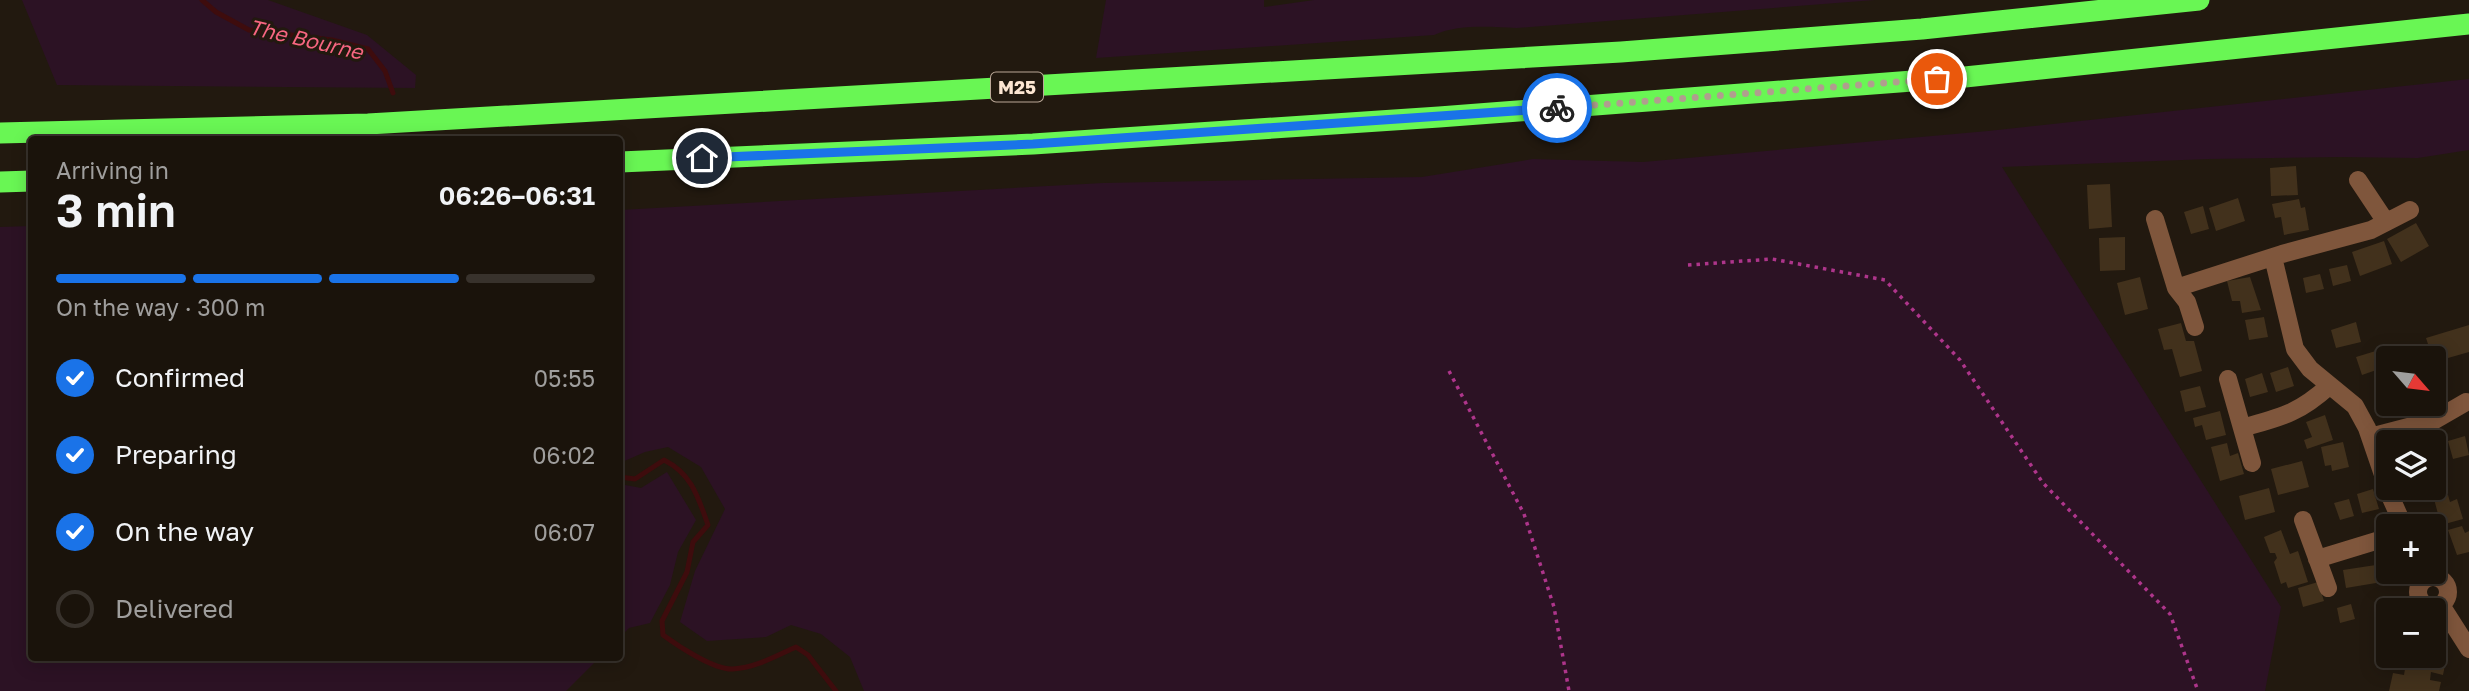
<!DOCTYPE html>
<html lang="en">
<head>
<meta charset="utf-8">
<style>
  body { margin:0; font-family:"Golos Text",sans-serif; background:#272019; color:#f1f3f6; height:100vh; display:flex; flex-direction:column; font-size:26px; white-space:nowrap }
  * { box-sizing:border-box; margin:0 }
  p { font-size:23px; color:#9f9e9d }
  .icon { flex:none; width:38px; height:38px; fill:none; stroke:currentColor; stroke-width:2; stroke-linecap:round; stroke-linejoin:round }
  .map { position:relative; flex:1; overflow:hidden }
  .sheet { position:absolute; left:28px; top:136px; width:595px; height:525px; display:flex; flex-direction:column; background:#1a130b; border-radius:7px; box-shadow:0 4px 18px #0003,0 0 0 2px #38322c }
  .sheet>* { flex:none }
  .needle { width:46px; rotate:118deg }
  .buttons { position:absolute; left:2376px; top:346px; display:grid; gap:14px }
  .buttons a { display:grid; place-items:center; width:70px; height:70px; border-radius:7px; background:#1a130b; box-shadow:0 4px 18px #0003,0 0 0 2px #38322c; font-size:35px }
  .pin { position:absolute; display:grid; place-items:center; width:60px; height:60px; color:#fff; margin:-30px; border:4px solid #fff; border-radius:50%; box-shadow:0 2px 7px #0007 }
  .courier { position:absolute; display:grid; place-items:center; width:70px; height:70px; margin:-35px; border:5px solid #1a73e8; border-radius:50%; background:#fff; color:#222; box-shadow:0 2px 9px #0007 }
  .overview em { font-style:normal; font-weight:600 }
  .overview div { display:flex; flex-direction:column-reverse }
  .overview { display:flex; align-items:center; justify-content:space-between; height:119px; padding:0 28px }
  h1 { font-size:46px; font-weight:600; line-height:52px }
  .bar { display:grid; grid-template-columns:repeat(4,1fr); gap:10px 7px; align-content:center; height:84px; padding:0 28px }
  .bar i { height:9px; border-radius:5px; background:#38322c }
  .bar .current { background:#1a73e8 }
  .bar p { grid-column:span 4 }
  ol { padding:0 28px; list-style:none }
  li { display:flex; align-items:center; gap:21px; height:77px }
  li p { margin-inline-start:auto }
  li .icon { padding:7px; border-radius:50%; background:#1a73e8; color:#fff; stroke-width:4 }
  li:last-child { color:#9f9e9d }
  li i { width:38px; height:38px; border:4px solid #38322c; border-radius:50% }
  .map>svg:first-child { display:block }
  .green { fill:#2c1224 }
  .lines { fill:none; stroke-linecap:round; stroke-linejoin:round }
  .stream { stroke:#3e0c0d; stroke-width:5 }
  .building { fill:#42311c }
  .path { stroke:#ae358b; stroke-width:3.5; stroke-dasharray:3.5 5; stroke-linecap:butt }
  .minor { stroke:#7f563c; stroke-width:18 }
  .highway { stroke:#69f654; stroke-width:21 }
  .done { stroke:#b09e8e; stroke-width:7; stroke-dasharray:0 12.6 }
  .route { stroke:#1a73e8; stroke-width:9 }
  .labels { text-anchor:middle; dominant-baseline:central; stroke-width:6; stroke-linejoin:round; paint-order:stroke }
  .shield { fill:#22190f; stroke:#bba898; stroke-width:2 }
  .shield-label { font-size:18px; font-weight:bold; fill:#fde6d2 }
  .water-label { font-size:21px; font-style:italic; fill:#f76681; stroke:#22190f }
</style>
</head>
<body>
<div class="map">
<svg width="2469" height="691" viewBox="0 0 2469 691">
  <rect width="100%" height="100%" fill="#22190f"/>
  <path class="green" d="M22 0H268L367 35 416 75 415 88 57 85Z
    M1106 0H1264V7L1314 0H1875L1517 28C1490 27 1459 24 1434 35L1096 58Z
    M2469 79V150L2418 158 2340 157 2209 159 2002 167 2281 607 2265 691H864L850 657 821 634 791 625 766 637 707 641 680 622 695 571 725 509 701 467 668 447 645 452 620 463V210L1103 183 1422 177 1533 159 1643 162 1988 131Z
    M31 226 32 658H599L566 691H0V227Z
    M667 472 696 520 678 552 670 585 650 623 629 628 620 637V484L641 488Z"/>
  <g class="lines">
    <path class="stream" d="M202 0 216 12 249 30 332 40 368 49 385 71 393 93
      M620 477 635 479 664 460C692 474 698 497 708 525L693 542 687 572 662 621 663 635C678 646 714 670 733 669 755 668 776 656 796 647L808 655 836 691"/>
  </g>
  <path class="building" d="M2296 166 2298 195 2271 196 2270 168Z
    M2110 184 2112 227 2089 229 2087 185Z
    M2238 198 2245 221 2216 231 2209 208Z
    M2299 199 2301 208 2305 207 2309 230 2284 235 2281 217 2275 218 2272 204Z
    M2203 206 2209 229 2191 234 2184 212Z
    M2416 223 2429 246 2401 262 2387 239Z
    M2125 237V270L2100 271 2099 238Z
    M2384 241 2392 264 2360 276 2352 252Z
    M2347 265 2351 281 2333 286 2329 269Z
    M2320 274 2324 289 2306 293 2303 278Z
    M2140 277 2148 309 2125 315 2117 283Z
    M2250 277 2261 310 2242 313 2240 301H2232L2227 281Z
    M2264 317 2268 337 2249 340 2245 320Z
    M2356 322 2361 342 2336 348 2331 330Z
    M2181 323 2186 341H2194L2202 371 2180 377 2172 349 2164 350 2158 329Z
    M2469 325V352L2434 362 2426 338Z
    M2379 350 2385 367 2362 375 2356 357Z
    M2288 367 2294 386 2276 392 2270 373Z
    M2262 373 2268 392 2250 397 2245 379Z
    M2200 386 2206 407 2185 412 2180 391Z
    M2220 411 2226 435 2206 440 2202 425 2195 427 2193 418Z
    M2325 415 2333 440 2307 449 2304 440 2312 437 2306 422Z
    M2465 436 2469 455 2453 459 2448 441Z
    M2343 442 2349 467 2332 471 2331 465 2325 466 2321 447Z
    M2227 443 2230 456 2238 453 2244 474 2220 481 2211 447Z
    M2441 444 2446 462 2434 466V446Z
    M2302 461 2309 487 2278 495 2271 469Z
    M2269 488 2275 512 2245 520 2239 496Z
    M2373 489 2379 509 2362 513 2357 494Z
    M2448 495 2450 502 2457 499 2463 519 2441 525 2434 499Z
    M2349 499 2354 516 2340 520 2334 503Z
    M2462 526 2465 533 2469 531V552L2457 555 2448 530Z
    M2281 530 2290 554 2298 551 2308 582 2288 588 2286 582 2281 584 2274 562 2277 558 2275 553H2270L2264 537Z
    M2389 563V572L2406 574 2393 576 2394 580 2346 588 2343 570Z
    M2318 582 2324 601 2303 607 2298 588Z
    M2351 604 2355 619 2340 623 2337 608Z
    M2434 652 2447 655 2443 675 2431 672 2430 680 2441 682 2439 691H2389L2393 673 2404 675 2405 669 2393 667 2395 656H2434Z"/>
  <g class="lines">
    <path class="path" d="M1688 265 1772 259 1885 280 1960 360 2043 483 2170 614 2198 691
      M1449 371 1524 514 1554 607 1569 691"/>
    <path class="minor" d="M2358 180 2386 222
      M2155 219 2176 288 2187 302 2195 327
      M2273 257 2295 349 2310 369 2355 406 2367 428 2391 498 2404 527
      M2176 288 2282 254 2371 230 2410 210
      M2228 379 2252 463
      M2242 428C2281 417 2298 414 2329 386
      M2370 437 2435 420 2466 402
      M2303 520 2328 588
      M2317 559 2389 537
      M2418 592a15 15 0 1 1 30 0a15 15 0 1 1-30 0Z
      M2441 605 2469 649"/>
    <path class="highway" d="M0 133 368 124 1621 52 1922 29 2199 0
      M620 162 1033 144 1439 117 1965 77 2469 24
      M0 182 32 181"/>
  </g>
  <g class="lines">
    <path class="done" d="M1557 108 1937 79"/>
    <path class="route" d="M702 158 1033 144 1557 108"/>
  </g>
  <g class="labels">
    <rect class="shield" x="991" y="72.5" width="52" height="29" rx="5"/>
    <g class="shield-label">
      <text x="1017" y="87">M25</text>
    </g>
    <g class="water-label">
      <text transform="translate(306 39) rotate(13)">The Bourne</text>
    </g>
  </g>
</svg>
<div class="buttons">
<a><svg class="needle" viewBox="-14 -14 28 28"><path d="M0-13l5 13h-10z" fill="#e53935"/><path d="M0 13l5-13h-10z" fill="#9f9e9d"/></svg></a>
<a><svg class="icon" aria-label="layers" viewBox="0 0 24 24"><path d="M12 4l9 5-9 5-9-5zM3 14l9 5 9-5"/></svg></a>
<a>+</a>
<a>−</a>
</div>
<div class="pin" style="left:1937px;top:79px;background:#ea580c"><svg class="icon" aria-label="bag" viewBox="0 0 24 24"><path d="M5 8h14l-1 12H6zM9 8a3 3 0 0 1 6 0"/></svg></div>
<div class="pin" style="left:702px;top:158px;background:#1f2937"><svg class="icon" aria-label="home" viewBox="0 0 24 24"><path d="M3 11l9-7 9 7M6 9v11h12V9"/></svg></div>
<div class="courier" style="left:1557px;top:108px"><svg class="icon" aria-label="bike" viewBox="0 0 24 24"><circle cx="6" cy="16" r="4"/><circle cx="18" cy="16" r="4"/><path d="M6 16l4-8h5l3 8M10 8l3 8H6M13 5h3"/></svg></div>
<section class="sheet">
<div class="overview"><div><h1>3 min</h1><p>Arriving in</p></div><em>06:26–06:31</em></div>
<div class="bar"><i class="current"></i><i class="current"></i><i class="current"></i><i></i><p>On the way · 300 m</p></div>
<ol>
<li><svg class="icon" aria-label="check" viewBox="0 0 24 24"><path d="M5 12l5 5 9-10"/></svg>Confirmed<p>05:55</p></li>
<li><svg class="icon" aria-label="check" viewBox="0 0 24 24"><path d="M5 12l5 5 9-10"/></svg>Preparing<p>06:02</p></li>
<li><svg class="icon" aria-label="check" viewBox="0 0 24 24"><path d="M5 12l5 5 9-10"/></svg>On the way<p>06:07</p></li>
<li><i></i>Delivered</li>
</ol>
</section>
</div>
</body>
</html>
